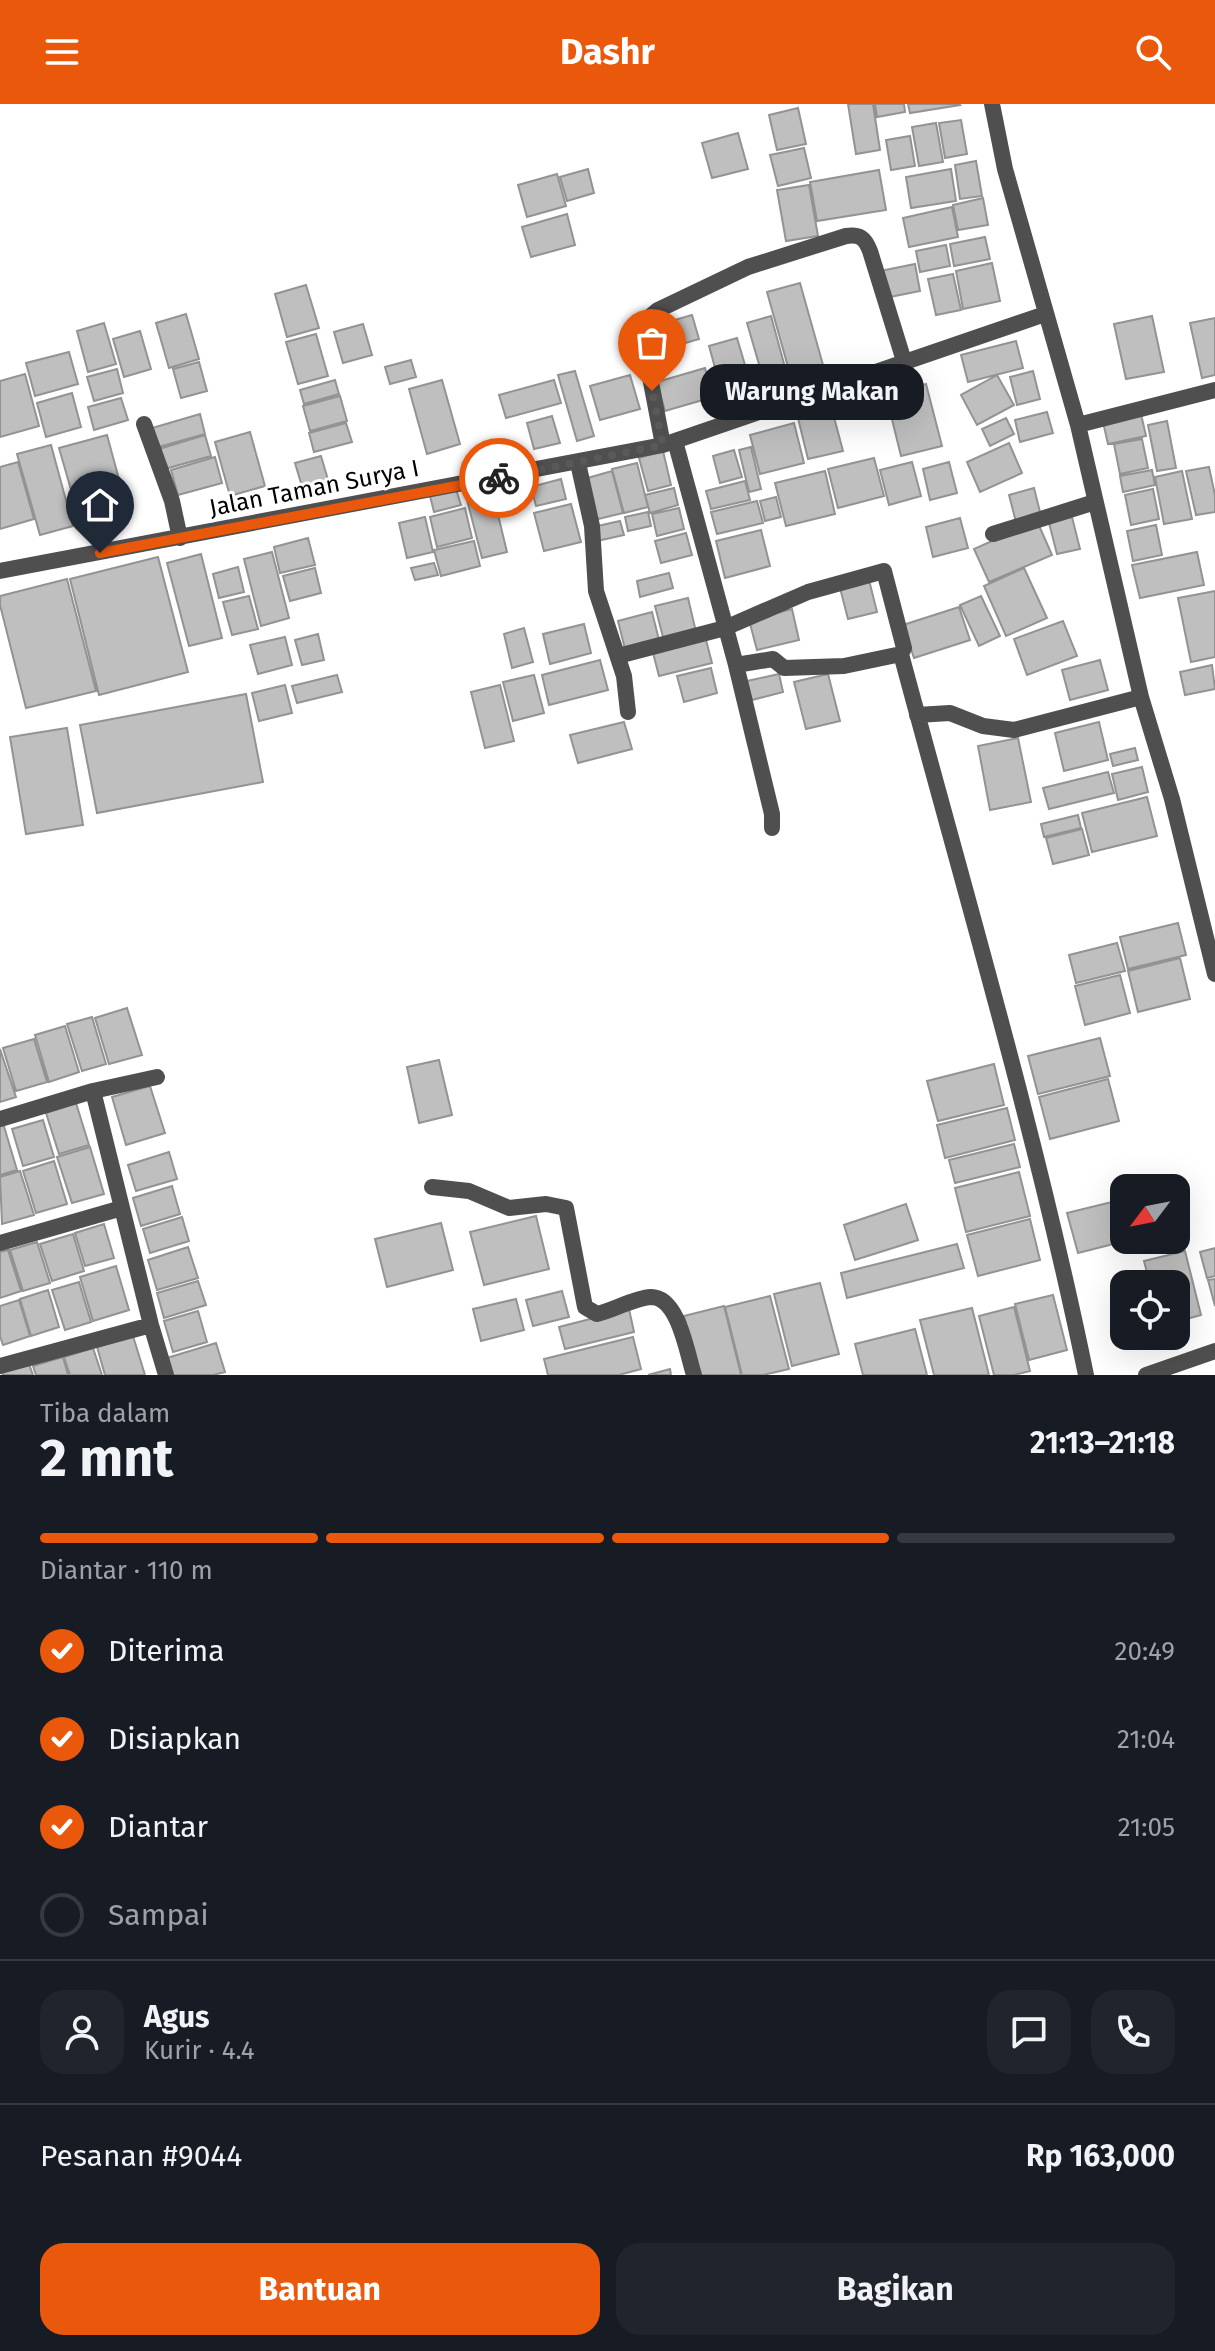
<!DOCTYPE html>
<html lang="id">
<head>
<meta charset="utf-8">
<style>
  body { margin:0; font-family:"Fira Sans",sans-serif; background:#20242c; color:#f1f3f6; height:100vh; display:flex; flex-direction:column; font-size:30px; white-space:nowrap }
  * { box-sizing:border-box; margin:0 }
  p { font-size:26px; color:#9ea1a6 }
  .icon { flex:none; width:44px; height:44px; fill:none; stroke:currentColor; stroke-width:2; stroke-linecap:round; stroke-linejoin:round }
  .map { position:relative; height:1271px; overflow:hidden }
  .details { display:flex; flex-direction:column; background:#171b24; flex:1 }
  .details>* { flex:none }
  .needle { width:52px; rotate:238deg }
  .fabs { position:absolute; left:1110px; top:1070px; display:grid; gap:16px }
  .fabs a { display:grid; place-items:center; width:80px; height:80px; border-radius:16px; background:#171b24; box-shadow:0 8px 32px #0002; font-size:40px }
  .pin { position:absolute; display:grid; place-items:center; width:68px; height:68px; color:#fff; margin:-82px -34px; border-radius:50% 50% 50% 0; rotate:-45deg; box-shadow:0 0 8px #0007 }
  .pin .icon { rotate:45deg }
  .courier { position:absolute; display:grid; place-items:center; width:80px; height:80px; margin:-40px; border:6px solid #ea580c; border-radius:50%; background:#fff; color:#222; box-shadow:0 2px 10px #0007 }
  .bubble { position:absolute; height:56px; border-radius:24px; background:#171b24; box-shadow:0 8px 32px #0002; font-size:26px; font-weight:700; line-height:56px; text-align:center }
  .summary em { font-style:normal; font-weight:700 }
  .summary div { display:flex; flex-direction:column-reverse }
  .summary { display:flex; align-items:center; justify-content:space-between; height:136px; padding:0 40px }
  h1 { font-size:52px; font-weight:700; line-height:60px }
  .bar { display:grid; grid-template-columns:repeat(4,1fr); gap:12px 8px; align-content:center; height:96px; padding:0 40px }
  .bar i { height:10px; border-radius:6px; background:#363941 }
  .bar .current { background:#ea580c }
  .bar p { grid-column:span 4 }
  .line { display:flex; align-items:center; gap:20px; padding:0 40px; border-top:2px solid #363941 }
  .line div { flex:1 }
  .round { display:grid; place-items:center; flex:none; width:84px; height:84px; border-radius:24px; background:#20242c }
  ol { padding:0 40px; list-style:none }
  li { display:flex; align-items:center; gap:24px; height:88px }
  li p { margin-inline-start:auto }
  li .icon { padding:8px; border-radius:50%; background:#ea580c; color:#fff; stroke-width:4 }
  li:last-child { color:#9ea1a6 }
  li i { width:44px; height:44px; border:4px solid #363941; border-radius:50% }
  .button { display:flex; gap:16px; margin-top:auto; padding:16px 40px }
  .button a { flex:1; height:92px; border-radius:24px; background:#ea580c; color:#fff; font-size:32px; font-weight:700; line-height:92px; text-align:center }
  .button a+a { background:#20242c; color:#f1f3f6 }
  header { display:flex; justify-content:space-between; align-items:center; height:104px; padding:0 40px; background:#ea580c; color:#fff; font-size:36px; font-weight:700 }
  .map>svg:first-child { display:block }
  .building { fill:#bfbfbf; stroke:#939393; stroke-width:2 }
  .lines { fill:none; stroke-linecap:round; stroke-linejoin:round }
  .street { stroke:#4f4f4f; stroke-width:16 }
  .done { stroke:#595959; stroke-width:8; stroke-dasharray:0 14.4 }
  .route { stroke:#ea580c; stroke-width:10 }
  .labels { text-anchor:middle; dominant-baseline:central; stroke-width:6; stroke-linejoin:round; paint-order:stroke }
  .street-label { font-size:24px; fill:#000; stroke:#fff }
</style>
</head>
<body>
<header><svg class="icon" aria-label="menu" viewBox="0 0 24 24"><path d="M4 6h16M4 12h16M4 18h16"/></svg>Dashr<svg class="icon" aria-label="search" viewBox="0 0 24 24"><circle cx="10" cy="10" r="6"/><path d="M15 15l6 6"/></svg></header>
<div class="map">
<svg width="1215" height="1271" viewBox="0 0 1215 1271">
  <rect width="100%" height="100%" fill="#fff"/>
  <path class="building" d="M848 0H873L880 46 856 50Z
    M875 0H904L905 8 877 13Z
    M908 0H959L960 1 910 9Z
    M798 4 806 40 777 46 769 11Z
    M961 16 967 50 945 54 939 19Z
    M936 19 943 58 919 62 912 23Z
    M738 29 748 65 712 74 702 39Z
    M910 32 915 62 891 66 886 36Z
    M804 44 811 74 778 82 770 51Z
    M976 57 982 92 960 95 955 61Z
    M588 65 594 89 567 97 560 73Z
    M951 65 956 97 911 104 906 73Z
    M879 66 886 106 817 117 810 78Z
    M557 70 566 102 527 113 518 81Z
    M809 81 818 132 786 137 777 86Z
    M983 94 988 121 958 126 953 101Z
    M952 103 958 133 909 143 903 114Z
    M567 110 575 141 531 153 522 123Z
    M985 133 990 155 954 162 950 140Z
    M946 141 950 162 920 168 916 147Z
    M992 159 1000 197 963 205 956 167Z
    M915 160 920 187 885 194 880 167Z
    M953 170 961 206 936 211 928 175Z
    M800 179 823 261 790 270 767 188Z
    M306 181 319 224 287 233 275 190Z
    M186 210 199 255 169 264 156 219Z
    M692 211 699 235 654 248 647 224Z
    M771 212 786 267 763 274 747 219Z
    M1152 212 1164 268 1126 275 1114 220Z
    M1215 214V271L1202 274 1190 219Z
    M104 219 116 260 88 268 77 227Z
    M363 220 372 251 343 259 334 228Z
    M140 227 151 265 124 273 113 235Z
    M316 230 328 272 298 280 286 238Z
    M737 234 753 288 724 296 709 242Z
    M1016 237 1023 264 968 278 961 251Z
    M69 248 78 280 35 292 26 259Z
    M411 256 416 273 390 280 385 263Z
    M199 258 207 287 181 294 173 265Z
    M705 264 713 293 665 307 657 278Z
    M117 265 123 289 94 297 87 273Z
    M575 267 594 332 577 337 558 271Z
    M1033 267 1040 295 1017 301 1010 273Z
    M25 270 39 322 0 333V277Z
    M630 271 640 305 600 316 590 282Z
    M997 271 1014 301 977 321 961 291Z
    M335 276 339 290 304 300 300 286Z
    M442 276 460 340 427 350 409 285Z
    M554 276 561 299 506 314 499 291Z
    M926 280 942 342 901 352 886 291Z
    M72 289 81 323 46 333 37 299Z
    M340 292 347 317 310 327 303 302Z
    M121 294 128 316 94 326 88 303Z
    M831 302 843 347 808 355 797 310Z
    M1047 308 1053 329 1020 338 1015 316Z
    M200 310 205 330 155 344 149 325Z
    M1141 310 1146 332 1108 340 1103 318Z
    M552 312 560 339 534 345 527 319Z
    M1006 314 1014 330 990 342 982 325Z
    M1167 317 1176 364 1157 367 1148 321Z
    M346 319 352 338 314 348 309 329Z
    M794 319 804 359 760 370 750 331Z
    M250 328 265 382 230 392 215 338Z
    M107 331 123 390 76 403 59 344Z
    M205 331 211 352 165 365 159 345Z
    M1142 335 1148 364 1120 370 1114 340Z
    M1009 339 1022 369 980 388 967 358Z
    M51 341 73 422 40 431 17 350Z
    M751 343 761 385 749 388 739 346Z
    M734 346 742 373 720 379 713 352Z
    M663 347 671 381 648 387 639 354Z
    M321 352 329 379 303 386 295 359Z
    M215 353 222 379 178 391 171 366Z
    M874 354 884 392 838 404 828 365Z
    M18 358 34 415 0 425V363Z
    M912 358 921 392 889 401 880 366Z
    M949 358 957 389 930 396 923 365Z
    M637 359 648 403 624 409 612 365Z
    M1209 363 1215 391V408L1196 411 1186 367Z
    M1152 366 1155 381 1123 388 1120 372Z
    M612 367 623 409 594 416 584 375Z
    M825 367 835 410 786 422 775 379Z
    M1182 367 1192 415 1164 420 1155 373Z
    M561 375 566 395 536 402 531 383Z
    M745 377 750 396 711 405 706 387Z
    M674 384 678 401 650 409 645 391Z
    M1034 384 1041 412 1016 418 1009 391Z
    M456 385 461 401 434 408 430 392Z
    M1153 385 1159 415 1131 421 1125 391Z
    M492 386 507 448 482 454 466 392Z
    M776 393 781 413 765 417 760 397Z
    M757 397 763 419 717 430 711 408Z
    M571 400 581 438 544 447 534 409Z
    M465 404 472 434 437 443 430 413Z
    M679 404 684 425 657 432 652 410Z
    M648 408 651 422 628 427 625 413Z
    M425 413 433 448 407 454 399 419Z
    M1072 413 1080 445 1057 450 1049 419Z
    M960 414 968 444 933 453 926 423Z
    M620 417 624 431 597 437 593 423Z
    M1037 417 1052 451 989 478 974 445Z
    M1156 421 1162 451 1133 457 1127 427Z
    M761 426 770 462 725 474 716 437Z
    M686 429 692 451 661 459 655 437Z
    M308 434 315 461 280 469 274 443Z
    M474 437 480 462 441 472 434 446Z
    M272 448 289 514 261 522 244 455Z
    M1197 448 1204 481 1140 494 1132 461Z
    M201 450 222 534 189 542 167 459Z
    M158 453 188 568 99 591 70 475Z
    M434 459 438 471 415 476 411 464Z
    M238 463 244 488 219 494 213 470Z
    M315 464 321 489 290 497 283 472Z
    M1024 464 1047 514 1006 532 984 482Z
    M669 469 673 484 640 493 637 477Z
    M868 472 877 508 848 515 839 480Z
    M67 475 96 587 26 604 0 501V492Z
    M1215 487V553L1191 558 1178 494Z
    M249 492 258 525 232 531 223 498Z
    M981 492 1000 532 979 542 960 501Z
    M688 494 696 528 664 537 655 502Z
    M959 503 970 536 914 554 903 521Z
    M792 505 799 536 757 546 749 516Z
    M652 508 659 536 625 545 618 517Z
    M1063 517 1077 552 1027 571 1014 535Z
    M584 520 591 549 550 560 543 530Z
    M524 524 533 558 512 564 504 530Z
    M318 530 324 556 302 561 295 536Z
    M705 532 712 559 659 572 652 545Z
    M285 533 292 561 258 570 250 541Z
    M600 556 608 586 549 601 542 571Z
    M1100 556 1108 586 1070 596 1062 566Z
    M1212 561 1215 585 1185 591 1180 568Z
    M711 564 717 589 684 598 677 572Z
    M779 570 783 588 752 596 747 577Z
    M828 570 840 617 806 625 794 578Z
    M337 571 342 588 297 599 292 582Z
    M534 571 544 609 513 617 503 578Z
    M285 581 292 609 259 617 252 589Z
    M500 581 514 637 485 644 471 588Z
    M246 590 263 678 97 709 80 621Z
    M624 618 632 645 578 659 570 631Z
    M1099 618 1108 656 1064 667 1055 629Z
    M67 624 83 721 26 730 10 633Z
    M1018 634 1031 698 990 706 978 642Z
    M1135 644 1138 656 1113 662 1110 650Z
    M1142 663 1148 688 1118 696 1112 670Z
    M1108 668 1114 689 1049 705 1043 684Z
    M1147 693 1157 732 1092 748 1082 709Z
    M1078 711 1081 724 1044 733 1041 720Z
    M1082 725 1089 751 1053 760 1046 734Z
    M1178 819 1186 851 1128 865 1120 833Z
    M1117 839 1125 867 1076 879 1069 851Z
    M1180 854 1190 895 1138 908 1128 867Z
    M1120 871 1130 909 1085 921 1075 882Z
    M127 904 142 951 109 960 95 914Z
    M92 913 106 960 82 967 67 920Z
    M65 922 79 968 49 978 35 931Z
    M1100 934 1110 972 1038 990 1028 952Z
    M34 935 47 978 16 987 3 944Z
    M0 945 16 993 0 998Z
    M439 956 452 1011 419 1019 407 963Z
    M994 960 1004 1001 938 1017 927 977Z
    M1108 975 1119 1017 1050 1035 1039 993Z
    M150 982 165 1029 126 1041 112 993Z
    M76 999 89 1041 59 1050 46 1009Z
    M1007 1004 1015 1036 945 1054 937 1021Z
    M43 1016 54 1053 23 1062 12 1025Z
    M3 1019 17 1066 0 1071V1020Z
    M1014 1040 1020 1063 955 1079 949 1056Z
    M90 1043 104 1090 72 1099 57 1053Z
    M169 1048 177 1075 136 1087 128 1061Z
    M54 1057 67 1100 36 1109 23 1067Z
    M20 1067 34 1111 2 1120 0 1073Z
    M1019 1068 1030 1112 966 1128 955 1084Z
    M172 1082 180 1110 141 1122 133 1094Z
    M1124 1095V1136H1129L1078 1149 1067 1109Z
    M906 1100 918 1136 855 1156 844 1121Z
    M536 1112 549 1165 484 1181 470 1128Z
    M182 1113 189 1137 150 1149 143 1125Z
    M1030 1115 1040 1156 978 1172 967 1131Z
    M441 1119 453 1166 387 1183 375 1135Z
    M104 1120 114 1154 85 1162 75 1129Z
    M73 1130 84 1167 52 1177 40 1140Z
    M37 1138 50 1179 23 1187 10 1146Z
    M957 1140 964 1164 847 1194 841 1169Z
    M188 1143 198 1174 157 1186 148 1156Z
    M1215 1144V1172L1207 1174 1200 1148Z
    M8 1146 21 1187 0 1194V1148Z
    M1185 1147 1201 1211 1176 1218V1180H1150L1144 1157Z
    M116 1162 129 1206 93 1217 80 1173Z
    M1215 1175V1202L1208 1176Z
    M198 1177 206 1201 164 1214 157 1189Z
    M79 1178 91 1218 65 1226 52 1186Z
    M820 1179 839 1250 792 1262 774 1190Z
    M48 1186 59 1223 31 1232 20 1195Z
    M562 1187 569 1213 533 1222 526 1196Z
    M1053 1191 1067 1246 1029 1256 1015 1200Z
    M770 1192 789 1265 763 1271H742L725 1203Z
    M516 1195 524 1226 481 1237 473 1205Z
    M19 1196 30 1232 3 1241 0 1232V1202Z
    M724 1202 741 1271H699L684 1212Z
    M1014 1203 1030 1267 1014 1271H994L979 1212Z
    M972 1204 989 1271H934L920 1216Z
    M629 1205 634 1228 565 1245 559 1223Z
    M198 1207 207 1238 173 1248 164 1217Z
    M915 1225 927 1271H863L855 1240Z
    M133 1232 145 1271H105L97 1243Z
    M633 1233 641 1265 619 1271H548L544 1255Z
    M216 1239 225 1268 213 1271H173L167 1254Z
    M93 1244 102 1271H70L64 1253Z
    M63 1253 68 1271H36L33 1262Z
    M29 1260 33 1271H3L2 1268Z
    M670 1265 671 1271H648Z"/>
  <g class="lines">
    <path class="street" d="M992 0 1005 65 1078 321 1141 593 1172 695 1215 870
      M144 320 172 397 180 434
      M1078 321 1215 286
      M675 337 736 561 773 555 784 564 844 562 901 550
      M663 341 641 226 646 216 658 206 748 163 846 132C860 130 865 134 870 147L904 257
      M578 359 592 422 596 487 624 572 628 608
      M993 430 1095 398
      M0 467 663 341 1045 210
      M618 552 725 524 808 488 884 467 904 544 901 550C965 789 1036 1028 1086 1271
      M736 561 772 710V724
      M917 611 950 609 983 622 1014 626 1141 593
      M93 987 151 1221 166 1271
      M0 1015 93 987 157 973
      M432 1083 469 1087 509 1104 546 1100 566 1104 585 1203 597 1210C614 1206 634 1194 651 1193 679 1193 687 1250 694 1271
      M0 1139 122 1104
      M0 1262 151 1221
      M1146 1271 1215 1247"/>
  </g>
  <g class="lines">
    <path class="done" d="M499 374 663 341 652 287"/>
    <path class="route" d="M100 449 499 374"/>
  </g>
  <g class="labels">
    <g class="street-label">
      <text transform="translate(314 384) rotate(-11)">Jalan Taman Surya I</text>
    </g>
  </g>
</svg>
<div class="fabs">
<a><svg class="needle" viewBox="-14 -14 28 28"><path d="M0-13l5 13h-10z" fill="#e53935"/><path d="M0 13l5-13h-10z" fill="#9ea1a6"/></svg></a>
<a><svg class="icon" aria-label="locate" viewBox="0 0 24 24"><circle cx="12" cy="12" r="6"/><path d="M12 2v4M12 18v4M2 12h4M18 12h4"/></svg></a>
</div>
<div class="pin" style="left:652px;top:287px;background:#ea580c"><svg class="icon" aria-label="bag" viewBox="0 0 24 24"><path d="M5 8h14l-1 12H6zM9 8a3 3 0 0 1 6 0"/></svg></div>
<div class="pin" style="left:100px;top:449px;background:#1f2937"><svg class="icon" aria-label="home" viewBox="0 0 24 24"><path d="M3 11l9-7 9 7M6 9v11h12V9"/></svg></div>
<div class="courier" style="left:499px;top:374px"><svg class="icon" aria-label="bike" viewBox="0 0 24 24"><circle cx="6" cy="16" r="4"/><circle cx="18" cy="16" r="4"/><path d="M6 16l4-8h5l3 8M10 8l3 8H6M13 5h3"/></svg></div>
<div class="bubble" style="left:700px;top:260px;width:224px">Warung Makan</div>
</div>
<section class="details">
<div class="summary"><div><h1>2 mnt</h1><p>Tiba dalam</p></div><em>21:13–21:18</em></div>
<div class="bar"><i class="current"></i><i class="current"></i><i class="current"></i><i></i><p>Diantar · 110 m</p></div>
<ol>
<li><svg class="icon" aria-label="check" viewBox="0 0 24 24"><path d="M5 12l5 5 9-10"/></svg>Diterima<p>20:49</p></li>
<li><svg class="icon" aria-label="check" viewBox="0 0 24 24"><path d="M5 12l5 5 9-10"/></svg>Disiapkan<p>21:04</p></li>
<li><svg class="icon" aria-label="check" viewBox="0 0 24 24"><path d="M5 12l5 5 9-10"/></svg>Diantar<p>21:05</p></li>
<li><i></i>Sampai</li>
</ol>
<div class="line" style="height:144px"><a class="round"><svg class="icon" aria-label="person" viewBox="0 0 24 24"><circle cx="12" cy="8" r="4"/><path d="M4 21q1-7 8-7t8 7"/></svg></a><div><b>Agus</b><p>Kurir · 4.4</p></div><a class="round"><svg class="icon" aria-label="chat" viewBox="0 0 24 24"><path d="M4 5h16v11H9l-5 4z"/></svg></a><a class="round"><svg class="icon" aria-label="phone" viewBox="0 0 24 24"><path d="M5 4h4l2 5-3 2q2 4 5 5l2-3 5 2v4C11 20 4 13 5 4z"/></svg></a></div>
<div class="line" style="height:104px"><div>Pesanan #9044</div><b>Rp 163,000</b></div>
<div class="button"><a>Bantuan</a><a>Bagikan</a></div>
</section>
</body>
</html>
